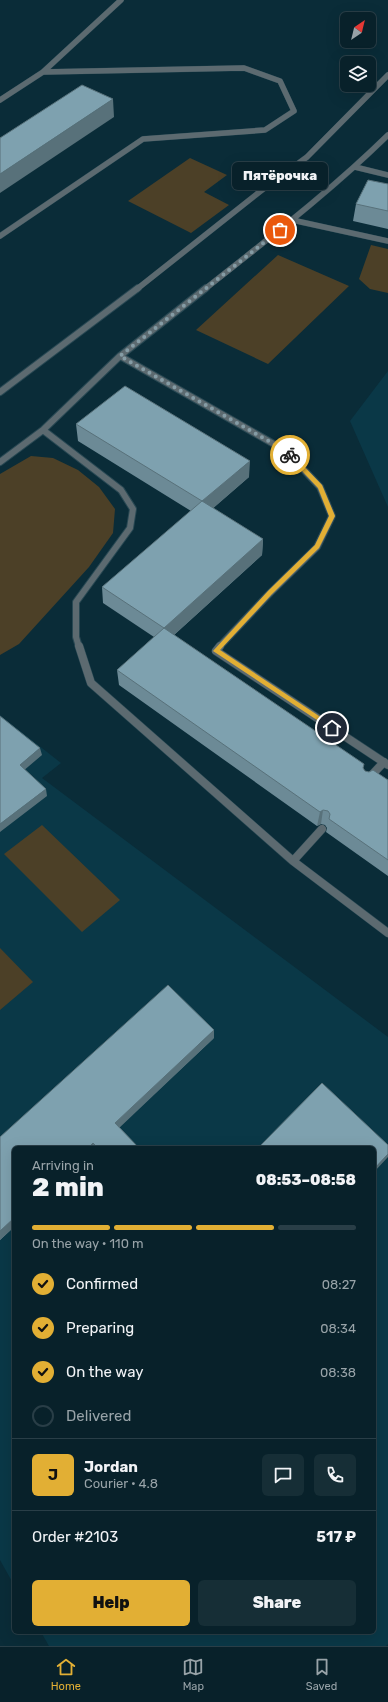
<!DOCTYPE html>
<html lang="en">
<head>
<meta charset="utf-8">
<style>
  body { margin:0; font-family:Rubik,sans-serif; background:#162e36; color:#f1f3f6; height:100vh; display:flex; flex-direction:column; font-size:15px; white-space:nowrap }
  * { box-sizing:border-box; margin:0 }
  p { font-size:13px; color:#98a3a8 }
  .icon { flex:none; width:22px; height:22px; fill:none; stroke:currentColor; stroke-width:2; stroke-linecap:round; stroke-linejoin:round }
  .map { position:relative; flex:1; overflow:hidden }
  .details { position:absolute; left:12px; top:1146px; width:364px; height:488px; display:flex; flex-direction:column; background:#08212a; border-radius:6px; box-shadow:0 4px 16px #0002,0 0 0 1px #293e47 }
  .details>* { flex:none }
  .needle { width:26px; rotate:35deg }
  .fabs { position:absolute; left:340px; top:12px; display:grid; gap:8px }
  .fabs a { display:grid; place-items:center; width:36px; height:36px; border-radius:6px; background:#08212a; box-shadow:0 4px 16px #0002,0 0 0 1px #293e47; font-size:20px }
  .pin { position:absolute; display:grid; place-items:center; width:34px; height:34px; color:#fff; margin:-17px; border:2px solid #fff; border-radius:50%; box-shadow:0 1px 4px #0007 }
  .courier { position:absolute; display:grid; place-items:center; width:40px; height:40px; margin:-20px; border:3px solid #e2af34; border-radius:50%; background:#fff; color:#222; box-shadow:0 1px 5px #0007 }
  .bubble { position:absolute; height:28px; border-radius:6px; background:#08212a; box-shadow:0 4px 16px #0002,0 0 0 1px #293e47; font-size:13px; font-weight:800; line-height:28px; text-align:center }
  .head em { font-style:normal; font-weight:800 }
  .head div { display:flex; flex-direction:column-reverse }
  .head { display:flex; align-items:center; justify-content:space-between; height:68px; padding:0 20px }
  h1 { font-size:26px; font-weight:800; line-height:30px }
  .bar { display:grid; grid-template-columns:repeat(4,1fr); gap:6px 4px; align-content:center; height:48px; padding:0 20px }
  .bar i { height:5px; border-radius:3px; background:#293e47 }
  .bar .current { background:#e2af34 }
  .bar p { grid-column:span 4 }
  .line { display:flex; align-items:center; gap:10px; padding:0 20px; border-top:1px solid #293e47 }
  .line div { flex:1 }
  .round { display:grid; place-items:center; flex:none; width:42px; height:42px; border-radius:6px; background:#162e36 }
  ol { padding:0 20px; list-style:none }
  li { display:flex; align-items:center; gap:12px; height:44px }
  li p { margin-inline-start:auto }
  li .icon { padding:4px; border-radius:50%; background:#e2af34; color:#111; stroke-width:4 }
  li:last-child { color:#98a3a8 }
  li i { width:22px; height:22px; border:2px solid #293e47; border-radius:50% }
  .button { display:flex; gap:8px; margin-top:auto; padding:8px 20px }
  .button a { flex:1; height:46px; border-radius:6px; background:#e2af34; color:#111; font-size:16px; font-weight:800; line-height:46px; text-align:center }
  .button a+a { background:#162e36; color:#f1f3f6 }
  .tab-bar { display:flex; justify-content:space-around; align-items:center; height:56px; border-top:1px solid #293e47; background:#08212a; font-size:11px; color:#98a3a8 }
  .tab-bar a { display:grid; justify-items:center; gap:2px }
  .tab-bar .current { color:#e2af34 }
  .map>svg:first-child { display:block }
  .built { fill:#0a3847 }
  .green { fill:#4c4027 }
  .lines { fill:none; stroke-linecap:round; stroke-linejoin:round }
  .service-far2-casing { stroke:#284853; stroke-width:6 }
  .service-far1-casing { stroke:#284853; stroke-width:8 }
  .service-casing { stroke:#284853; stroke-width:9 }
  .service-far2 { stroke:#5c6a70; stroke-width:5.5 }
  .service-far1 { stroke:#5c6a70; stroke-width:6 }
  .service { stroke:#5c6a70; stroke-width:8 }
  .wall { fill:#6c8a96 }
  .shaded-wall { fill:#58717a }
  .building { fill:#7ea1af; stroke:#58717a }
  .route { fill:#e2af34 }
  .done { stroke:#859ca5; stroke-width:4; stroke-dasharray:0 7.2 }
</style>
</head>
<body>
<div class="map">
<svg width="388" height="1646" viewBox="0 0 388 1646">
  <rect width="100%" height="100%" fill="#0a2c38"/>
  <path class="built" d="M388 371V507L350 421Z
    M0 715 61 763 42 778 388 1037V1644L386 1646H49L41 1632H374V1148H14V1585L0 1560Z"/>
  <path class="green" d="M190 158 227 175 204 192 229 205 191 233 128 201Z
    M371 245 388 249V293L370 289 359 279Z
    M278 255 349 286 268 364 196 330Z
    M31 456 53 458 78 470 99 487 115 509 113 533 89 567 19 644 0 655V474Z
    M42 825 120 900 82 932 4 854Z
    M0 948 33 982 0 1010Z"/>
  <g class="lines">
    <defs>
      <path id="service-far2" d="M0 100 43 72 121 0
        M355 167 388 175
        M292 220 388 241
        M0 236 143 139 265 130 294 111 280 81 244 68 43 72
        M137 289 262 190 307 157 388 75
        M205 289C268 239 331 191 388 135"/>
      <path id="service-far1" d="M120 356 286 451 320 487 332 516 317 547 270 593 219 647
        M0 392 138 288
        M43 430 121 490 133 509 130 528 76 602V637L79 647
        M0 462 43 430 120 356 206 288"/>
      <path id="service" d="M79 646 91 683 293 861 388 933
        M220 646 216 651 388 765
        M368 779 384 762
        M293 861 322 829"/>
    </defs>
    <use href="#service-far2" class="service-far2-casing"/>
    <use href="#service-far1" class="service-far1-casing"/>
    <use href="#service" class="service-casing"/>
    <use href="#service-far2" class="service-far2"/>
    <use href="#service-far1" class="service-far1"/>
    <use href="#service" class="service"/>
  </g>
  <path class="wall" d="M388 184V229L353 221 356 204Z
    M76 424 249 477 213 508 263 539 262 555 174 635 363 768 365 771 388 780V876L326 832 327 828 325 825 321 824 317 826 119 685 117 670 154 637 103 603 102 587 191 511 78 441Z
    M214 1038 119 1127 139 1148H14V1227L0 1240V1137Z"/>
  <path class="shaded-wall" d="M113 99 114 117 0 193V174Z
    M250 461 249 477 202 518V501Z
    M263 539 262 555 164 644V628Z
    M40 748 42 755 22 772 20 765Z
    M46 789 47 796 0 832V824Z
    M323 810 321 824 317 826 320 812Z
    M214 1030V1038L117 1130 115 1123Z
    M93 1143 95 1148H88Z
    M388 1154V1157L374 1172V1169Z
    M14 1218V1227L0 1240V1231Z"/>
  <path class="building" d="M82 85 113 99 0 174V138Z
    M368 180 388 184V211L356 204Z
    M125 386 250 461 202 501 76 424Z
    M202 501 263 539 164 628 102 587Z
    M164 628 364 764 363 768 365 771 369 772 373 770 388 780V860L329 819 330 814 328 811 323 810 320 812 117 670Z
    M0 716 40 748 20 765 46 789 0 824Z
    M168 985 214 1030 115 1123 139 1148H98L93 1143 88 1148H14V1218L0 1231V1137Z
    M322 1083 388 1145V1154L374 1169V1148H258Z"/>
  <path class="route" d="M289 454H292L322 485 335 516 319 548 272 594 220 650 334 726V730H332L213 651 268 591 315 545 329 516 318 488 289 457Z"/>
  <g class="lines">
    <path class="done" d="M280 230 120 356 286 451 290 455"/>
  </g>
</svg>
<div class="fabs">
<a><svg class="needle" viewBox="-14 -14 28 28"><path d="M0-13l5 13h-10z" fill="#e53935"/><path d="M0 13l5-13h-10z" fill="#98a3a8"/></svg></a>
<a><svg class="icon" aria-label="layers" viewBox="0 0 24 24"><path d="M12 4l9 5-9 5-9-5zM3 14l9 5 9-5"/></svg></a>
</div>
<div class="pin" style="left:280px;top:230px;background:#ea580c"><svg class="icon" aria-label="bag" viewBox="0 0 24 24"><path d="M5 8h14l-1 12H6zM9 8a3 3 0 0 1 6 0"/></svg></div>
<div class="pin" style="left:332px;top:728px;background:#1f2937"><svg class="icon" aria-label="home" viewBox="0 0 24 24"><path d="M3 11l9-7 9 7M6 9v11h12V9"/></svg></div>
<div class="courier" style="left:290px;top:455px"><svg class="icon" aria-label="bike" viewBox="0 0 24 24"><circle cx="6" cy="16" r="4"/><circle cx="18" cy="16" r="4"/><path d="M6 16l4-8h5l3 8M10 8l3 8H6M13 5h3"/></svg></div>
<div class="bubble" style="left:232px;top:162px;width:96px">Пятёрочка</div>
<section class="details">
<div class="head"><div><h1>2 min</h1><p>Arriving in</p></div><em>08:53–08:58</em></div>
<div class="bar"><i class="current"></i><i class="current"></i><i class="current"></i><i></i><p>On the way · 110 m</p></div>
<ol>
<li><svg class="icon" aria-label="check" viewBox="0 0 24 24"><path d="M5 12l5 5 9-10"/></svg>Confirmed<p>08:27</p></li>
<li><svg class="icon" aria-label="check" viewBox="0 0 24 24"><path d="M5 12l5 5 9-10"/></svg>Preparing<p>08:34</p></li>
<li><svg class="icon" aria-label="check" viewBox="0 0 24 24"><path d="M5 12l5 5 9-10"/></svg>On the way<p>08:38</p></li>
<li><i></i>Delivered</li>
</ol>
<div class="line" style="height:72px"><b class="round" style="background:#e2af34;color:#111">J</b><div><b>Jordan</b><p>Courier · 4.8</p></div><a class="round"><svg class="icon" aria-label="chat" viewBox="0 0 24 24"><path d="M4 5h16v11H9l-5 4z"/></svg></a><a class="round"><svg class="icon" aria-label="phone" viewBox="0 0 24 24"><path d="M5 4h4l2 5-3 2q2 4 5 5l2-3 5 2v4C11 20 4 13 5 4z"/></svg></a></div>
<div class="line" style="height:52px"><div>Order #2103</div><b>517 ₽</b></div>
<div class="button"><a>Help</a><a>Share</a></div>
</section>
</div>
<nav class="tab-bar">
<a class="current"><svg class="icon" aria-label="home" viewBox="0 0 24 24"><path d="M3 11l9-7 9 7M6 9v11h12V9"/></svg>Home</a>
<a><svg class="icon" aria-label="map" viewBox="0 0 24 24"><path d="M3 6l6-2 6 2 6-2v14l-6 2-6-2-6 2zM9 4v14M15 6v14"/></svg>Map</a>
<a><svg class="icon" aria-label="saved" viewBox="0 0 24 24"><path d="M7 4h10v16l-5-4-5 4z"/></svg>Saved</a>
</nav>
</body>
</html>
